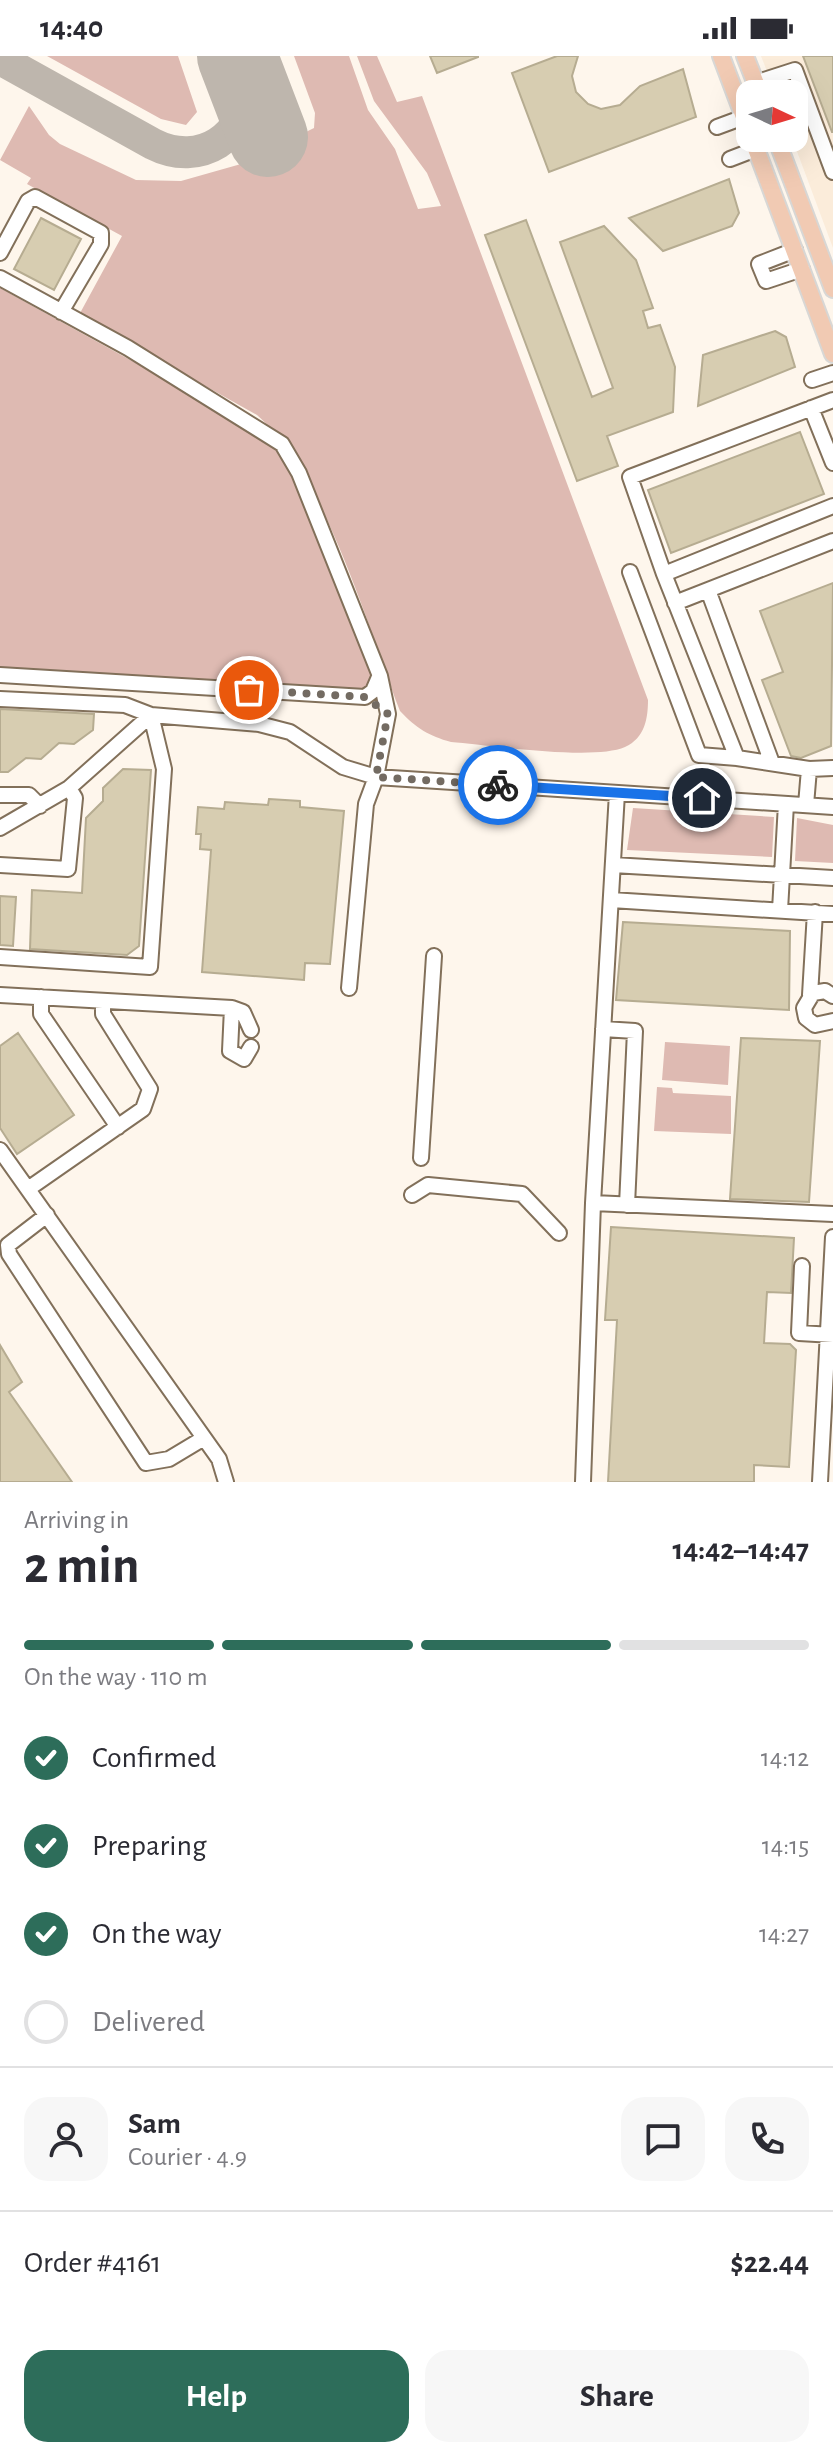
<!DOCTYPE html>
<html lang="en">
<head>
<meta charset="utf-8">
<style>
  body { margin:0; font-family:"Alegreya Sans",sans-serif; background:#f7f7f7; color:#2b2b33; height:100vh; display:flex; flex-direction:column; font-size:30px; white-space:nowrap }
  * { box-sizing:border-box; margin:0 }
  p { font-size:26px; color:#7c7c81 }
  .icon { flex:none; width:44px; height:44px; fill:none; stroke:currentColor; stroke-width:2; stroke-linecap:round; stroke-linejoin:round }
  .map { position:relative; height:1426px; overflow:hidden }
  .sheet { display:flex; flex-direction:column; background:#fff; flex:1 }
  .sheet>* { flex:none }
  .needle { width:52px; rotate:94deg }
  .tools { position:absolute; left:736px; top:24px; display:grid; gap:16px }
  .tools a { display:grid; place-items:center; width:72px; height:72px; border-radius:16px; background:#fff; box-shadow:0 8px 32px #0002; font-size:40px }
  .pin { position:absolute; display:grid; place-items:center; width:68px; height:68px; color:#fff; margin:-34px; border:4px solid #fff; border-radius:50%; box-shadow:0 2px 8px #0007 }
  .courier { position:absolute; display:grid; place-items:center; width:80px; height:80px; margin:-40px; border:6px solid #1a73e8; border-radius:50%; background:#fff; color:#222; box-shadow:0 2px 10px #0007 }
  .overview em { font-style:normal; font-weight:700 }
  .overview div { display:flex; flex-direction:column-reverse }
  .overview { display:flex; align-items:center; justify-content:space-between; height:136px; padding:0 24px }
  h1 { font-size:52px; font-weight:700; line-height:60px }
  .bar { display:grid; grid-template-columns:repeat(4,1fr); gap:12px 8px; align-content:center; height:96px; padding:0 24px }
  .bar i { height:10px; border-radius:6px; background:#e1e1e2 }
  .bar .selected { background:#2d6d5a }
  .bar p { grid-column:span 4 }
  .line { display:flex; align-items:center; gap:20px; padding:0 24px; border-top:2px solid #e1e1e2 }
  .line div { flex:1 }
  .round { display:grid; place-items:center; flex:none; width:84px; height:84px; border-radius:24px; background:#f7f7f7 }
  ol { padding:0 24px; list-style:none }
  li { display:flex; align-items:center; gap:24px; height:88px }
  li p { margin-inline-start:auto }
  li .icon { padding:8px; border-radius:50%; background:#2d6d5a; color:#fff; stroke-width:4 }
  li:last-child { color:#7c7c81 }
  li i { width:44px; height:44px; border:4px solid #e1e1e2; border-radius:50% }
  .cta { display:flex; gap:16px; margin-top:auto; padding:16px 24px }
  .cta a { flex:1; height:92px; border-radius:24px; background:#2d6d5a; color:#fff; font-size:32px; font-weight:700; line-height:92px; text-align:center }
  .cta a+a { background:#f7f7f7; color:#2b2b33 }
  .status { display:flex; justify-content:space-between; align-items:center; height:56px; padding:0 40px; background:#fff; direction:ltr }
  .status svg { height:22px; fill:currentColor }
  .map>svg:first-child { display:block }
  .built { fill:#fbecda }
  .green { fill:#debab2 }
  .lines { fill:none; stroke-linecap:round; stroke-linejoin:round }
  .taxiway { stroke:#beb6ad; stroke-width:32 }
  .runway { stroke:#beb6ad; stroke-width:80 }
  .building { fill:#d7cdb1; stroke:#b6ac91; stroke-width:2 }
  .minor-casing { stroke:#82705a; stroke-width:18 }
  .major-casing { stroke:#d8d7d5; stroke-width:20 }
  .minor { stroke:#fff; stroke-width:14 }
  .major { stroke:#f1cab3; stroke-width:16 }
  .done { stroke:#736b62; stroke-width:8; stroke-dasharray:0 14.4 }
  .route { stroke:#1a73e8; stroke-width:10 }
</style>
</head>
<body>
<div class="status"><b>14:40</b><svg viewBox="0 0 49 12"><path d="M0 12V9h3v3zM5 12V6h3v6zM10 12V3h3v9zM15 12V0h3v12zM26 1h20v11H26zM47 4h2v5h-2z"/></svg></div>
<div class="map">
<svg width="833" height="1426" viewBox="0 0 833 1426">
  <rect width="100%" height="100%" fill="#fef6ec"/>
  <path class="built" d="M761 0H833V192L792 82 794 38H776Z"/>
  <path class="green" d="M47 0H178L197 56 186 69 161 63Z
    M294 0H349L368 54 395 93 418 153 441 150 427 117 374 45 357 0H377L397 46 422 40 648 644C648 662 645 682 625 691 593 705 490 689 451 686 429 680 416 672 400 655 367 569 325 419 257 359L79 259 122 180 27 128 31 122 0 104 29 50 49 79 60 88 136 124 181 125 241 108 314 72 315 57Z
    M0 232 266 379 285 402 372 619 371 629 359 637 0 615Z
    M633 752 774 761 772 801 627 794Z
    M797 762 833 769V807L795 805Z
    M665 986 730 990 728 1029 662 1024Z
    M657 1031 672 1032 673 1037 731 1040V1078L654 1075Z"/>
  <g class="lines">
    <path class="taxiway" d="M0 3 153 88C200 112 247 81 248 29"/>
    <path class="runway" d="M237 0 268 81"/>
  </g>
  <path class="building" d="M430 0H478V1L437 17Z
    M557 0H578L572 20 576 36 588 48 601 53 620 49 640 30 683 13 696 61 549 116 512 17Z
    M803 0H833V76H832Z
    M729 123 739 157 732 170 663 195 629 162Z
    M41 162 81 183 54 234 14 213Z
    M526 164 592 341 613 332 560 186 604 170 636 204 653 252 643 255 648 272 660 269 675 311 673 356 607 380 618 410 577 425 485 179Z
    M775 275 786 281 795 311 698 350 703 299Z
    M800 376 824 438 671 497 648 434Z
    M833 527 831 690 801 702 791 700 762 624 783 616 760 555Z
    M0 653 94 658 93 674 74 688 59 687 41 703 26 702 8 716H0Z
    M123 713 151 714 139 890 127 899 30 893 32 834 82 837 86 762 103 745V732Z
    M269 743 300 745V751L344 755 330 908 305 907 304 924 202 916 211 794 200 793 201 778H196L198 751 224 753 225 746 268 749Z
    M0 840 16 841 13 890 0 889Z
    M623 866 790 875 789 954 616 944Z
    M18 977 74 1059 17 1098 0 1072V990Z
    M741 982 820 985 809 1146 730 1143Z
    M611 1171 794 1182 791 1237 767 1236 764 1287 790 1288 796 1294 789 1411 754 1409V1426H608L617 1264H605Z
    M0 1289 22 1326 9 1336 72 1426H0Z"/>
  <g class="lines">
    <defs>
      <path id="minor" d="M755 27 795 14 833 116
        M717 71 744 61
        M730 103 756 93
        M795 194 759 208 766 225 802 213
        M0 197 28 145 35 141 101 177V188L61 256
        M0 222 128 292 282 388 299 417 380 620 388 658 376 721 366 748 349 932
        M812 324 833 317
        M811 352 833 407
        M833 450 664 518 737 702 809 713 833 712
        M630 516 699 699 737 702
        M664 518 630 421 833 344
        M708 534 772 707
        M675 547 833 485
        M0 619 365 641 373 635 379 621
        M0 643 125 649 151 659 259 668 290 676 343 711 376 721 833 751
        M0 739H29L40 750
        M806 749 809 713
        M0 772 69 732 151 659
        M0 809 68 813 75 742 69 732
        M613 809 833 822
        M611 844 833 858
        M780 854 786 748
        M0 901 150 911 164 713 151 659
        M0 939 232 952 243 956 251 974
        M810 939 815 856
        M833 940 825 935 813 937 804 952 806 962 815 969 833 965
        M41 941V958L118 1071
        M232 952 230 995 244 1003 251 991
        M603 973 635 975 627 1149
        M0 1094 219 1403 226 1426
        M421 1102 434 900
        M28 1133 143 1053 150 1033 103 958V945
        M412 1139 428 1129 522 1138 559 1177
        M593 1147 833 1158
        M47 1159 8 1189 9 1198 146 1407 169 1403 204 1382
        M802 1210 799 1277 833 1279
        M583 1426 593 1147 617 737
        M820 1426 833 1181"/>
      <path id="major" d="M721 0 750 77
        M745 0 760 38
        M752 82 833 298
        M776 82 833 233"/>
    </defs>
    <use href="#minor" class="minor-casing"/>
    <use href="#major" class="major-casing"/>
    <use href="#minor" class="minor"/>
    <use href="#major" class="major"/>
  </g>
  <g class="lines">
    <path class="done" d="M249 634 365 641 388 658 376 721 498 729"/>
    <path class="route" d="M498 729 702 742"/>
  </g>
</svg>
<div class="tools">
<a><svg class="needle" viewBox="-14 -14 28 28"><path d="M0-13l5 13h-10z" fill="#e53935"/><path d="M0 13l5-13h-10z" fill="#7c7c81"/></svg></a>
</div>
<div class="pin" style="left:249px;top:634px;background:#ea580c"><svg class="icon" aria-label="bag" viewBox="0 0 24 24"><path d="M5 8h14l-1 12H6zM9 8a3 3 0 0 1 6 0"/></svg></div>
<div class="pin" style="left:702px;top:742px;background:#1f2937"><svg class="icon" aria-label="home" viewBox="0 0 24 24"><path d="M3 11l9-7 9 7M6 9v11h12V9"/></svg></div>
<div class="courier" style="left:498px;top:729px"><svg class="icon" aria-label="bike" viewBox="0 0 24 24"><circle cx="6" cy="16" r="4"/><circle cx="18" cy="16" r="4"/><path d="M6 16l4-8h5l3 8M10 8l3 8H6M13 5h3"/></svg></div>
</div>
<section class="sheet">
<div class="overview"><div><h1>2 min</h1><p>Arriving in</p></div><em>14:42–14:47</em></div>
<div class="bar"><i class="selected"></i><i class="selected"></i><i class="selected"></i><i></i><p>On the way · 110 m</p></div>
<ol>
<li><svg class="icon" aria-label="check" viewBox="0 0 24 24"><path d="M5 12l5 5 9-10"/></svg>Confirmed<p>14:12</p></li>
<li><svg class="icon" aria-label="check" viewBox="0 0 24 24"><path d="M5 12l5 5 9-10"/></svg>Preparing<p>14:15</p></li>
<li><svg class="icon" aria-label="check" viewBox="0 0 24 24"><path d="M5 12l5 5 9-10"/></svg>On the way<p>14:27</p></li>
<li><i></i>Delivered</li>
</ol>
<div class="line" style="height:144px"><a class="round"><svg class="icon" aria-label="person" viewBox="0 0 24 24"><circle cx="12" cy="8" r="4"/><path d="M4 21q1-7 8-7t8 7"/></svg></a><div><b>Sam</b><p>Courier · 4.9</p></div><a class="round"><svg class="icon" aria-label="chat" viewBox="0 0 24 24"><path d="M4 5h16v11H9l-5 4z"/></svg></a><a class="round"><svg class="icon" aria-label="phone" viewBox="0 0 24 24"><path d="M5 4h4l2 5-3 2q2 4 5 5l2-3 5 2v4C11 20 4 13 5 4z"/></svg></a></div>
<div class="line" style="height:104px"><div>Order #4161</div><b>$22.44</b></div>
<div class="cta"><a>Help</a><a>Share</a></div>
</section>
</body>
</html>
